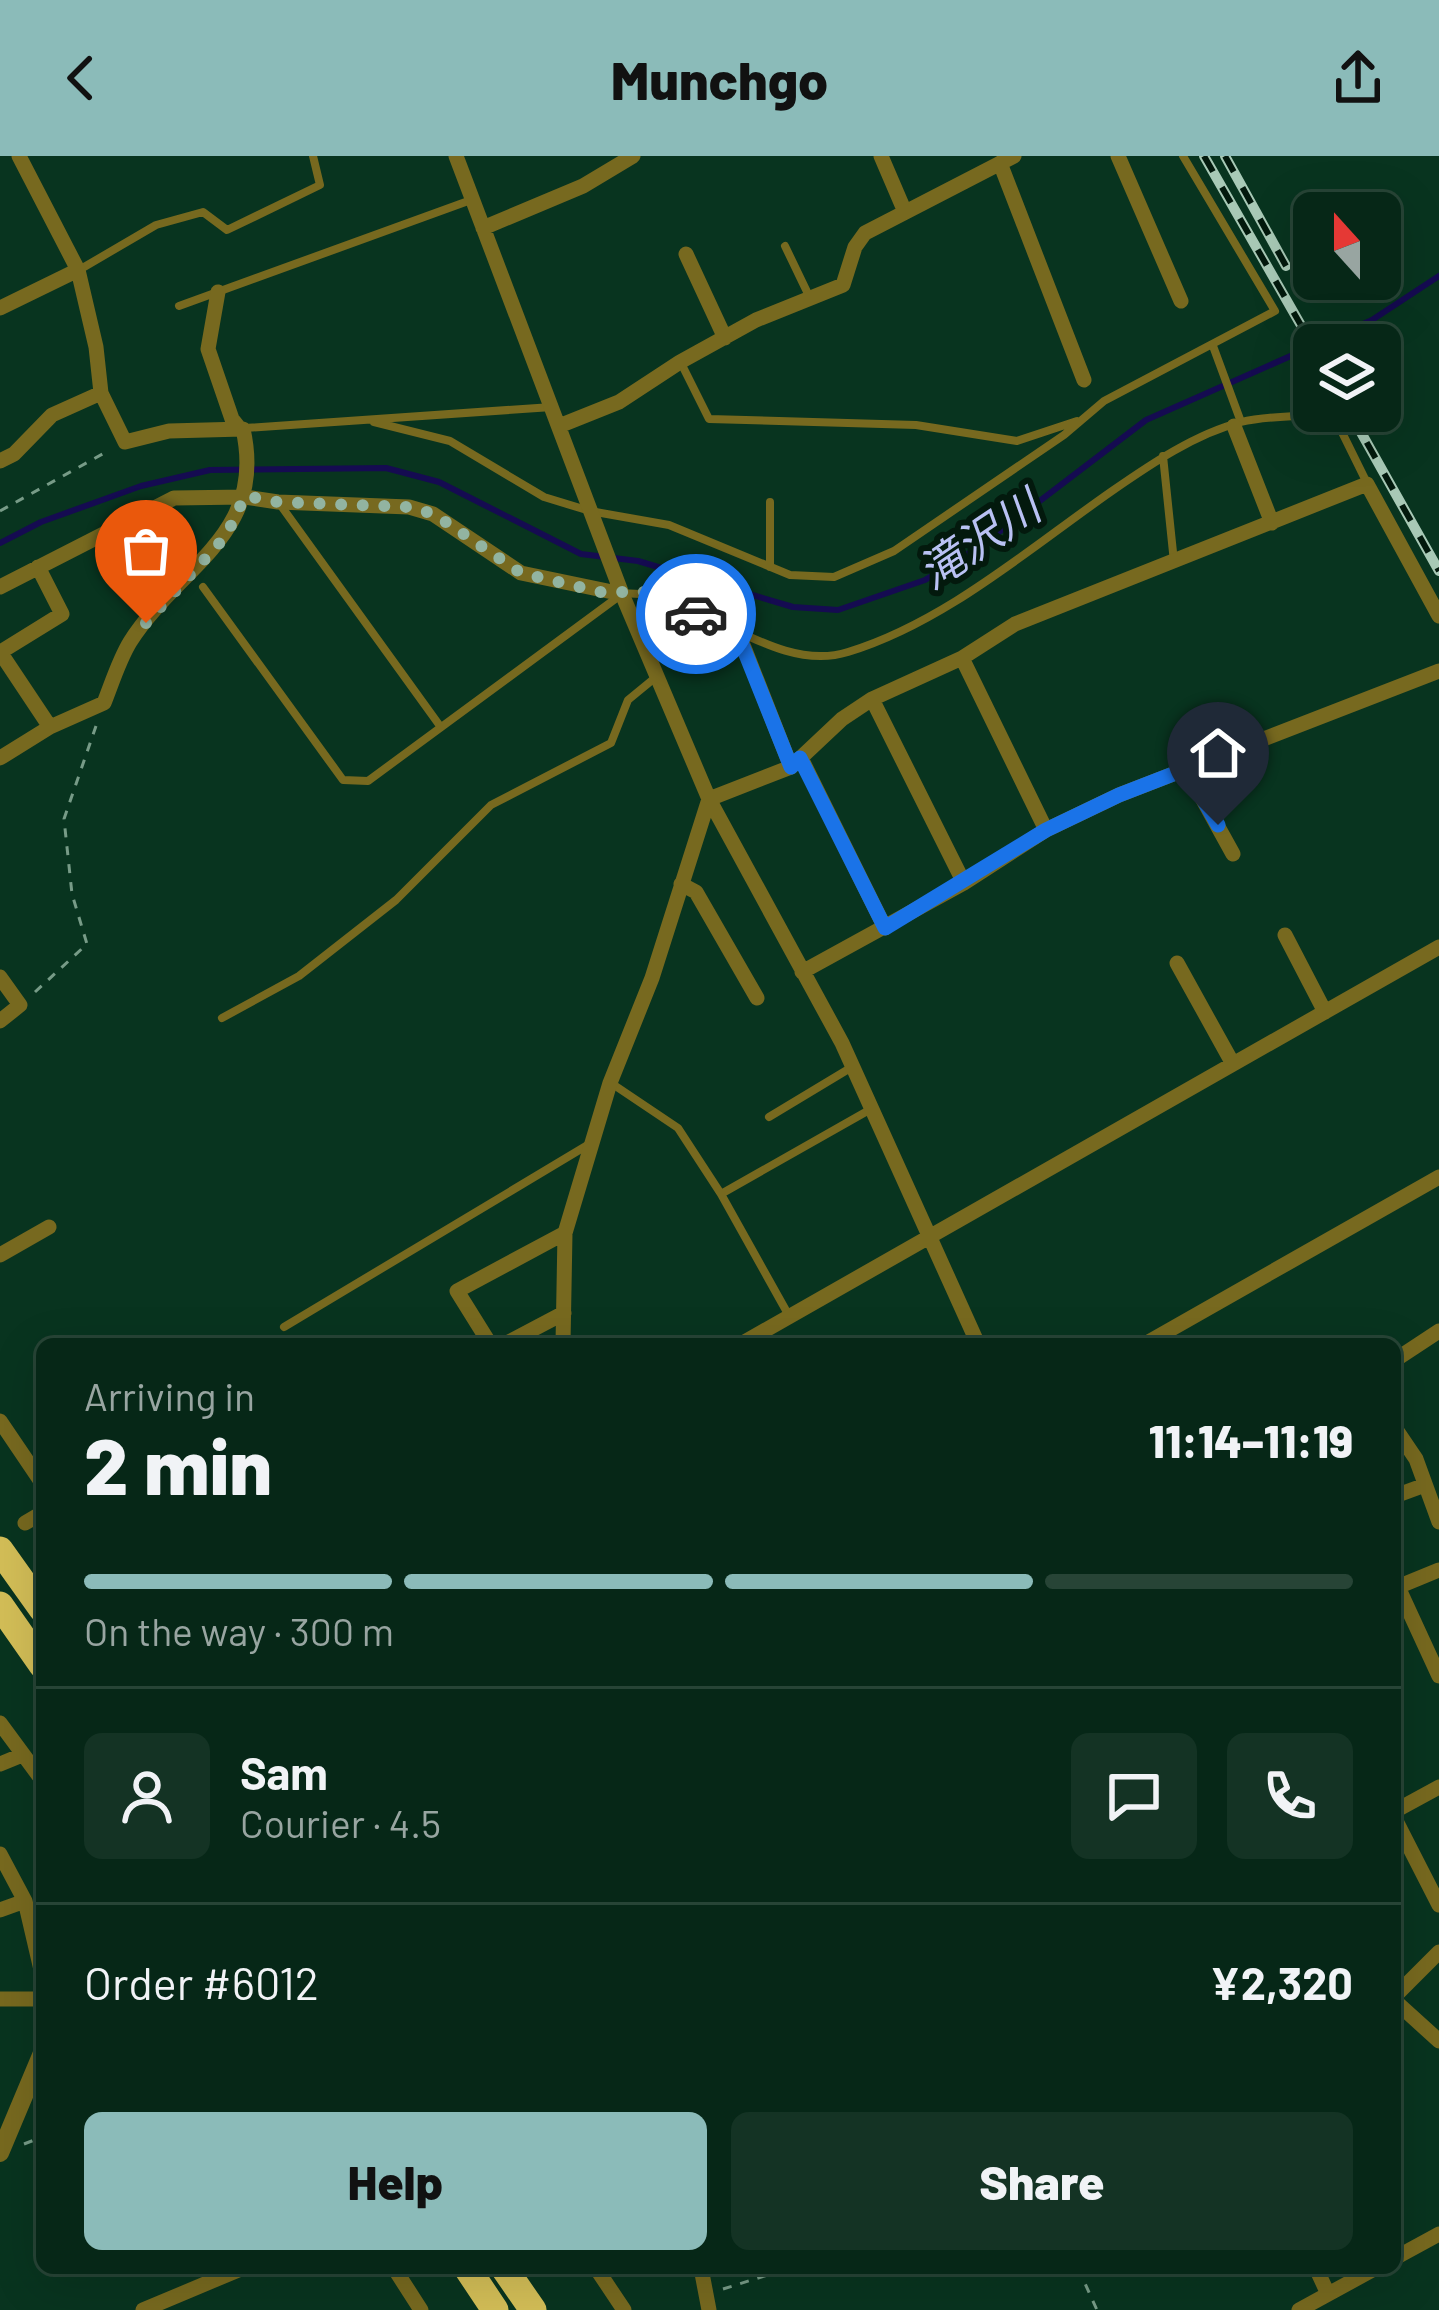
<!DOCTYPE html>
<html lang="en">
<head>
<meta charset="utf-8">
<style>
  body { margin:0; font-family:Barlow,"Noto Sans JP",sans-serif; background:#143324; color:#f1f3f6; height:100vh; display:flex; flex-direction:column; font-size:45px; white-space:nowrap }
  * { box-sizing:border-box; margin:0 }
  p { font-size:39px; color:#98a5a1 }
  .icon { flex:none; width:66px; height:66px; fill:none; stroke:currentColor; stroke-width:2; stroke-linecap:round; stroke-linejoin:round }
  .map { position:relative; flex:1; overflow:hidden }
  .details { position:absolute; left:36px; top:1182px; width:1365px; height:936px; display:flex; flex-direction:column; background:#062717; border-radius:18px; box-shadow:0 12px 48px #0002,0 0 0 3px #274436 }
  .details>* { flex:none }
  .needle { width:78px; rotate:339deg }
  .fabs { position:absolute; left:1293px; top:36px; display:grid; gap:24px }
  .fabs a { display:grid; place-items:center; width:108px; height:108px; border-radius:18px; background:#062717; box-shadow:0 12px 48px #0002,0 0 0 3px #274436; font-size:60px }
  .pin { position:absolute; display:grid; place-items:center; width:102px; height:102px; color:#fff; margin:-123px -51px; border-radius:50% 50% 50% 0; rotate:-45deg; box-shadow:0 0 12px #0007 }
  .pin .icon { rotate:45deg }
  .courier { position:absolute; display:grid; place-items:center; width:120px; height:120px; margin:-60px; border:9px solid #1a73e8; border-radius:50%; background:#fff; color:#222; box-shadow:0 3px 15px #0007 }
  .headline em { font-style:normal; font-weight:800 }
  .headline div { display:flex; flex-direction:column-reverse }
  .headline { display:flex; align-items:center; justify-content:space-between; height:204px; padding:0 48px }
  h1 { font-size:78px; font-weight:800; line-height:90px }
  .bar { display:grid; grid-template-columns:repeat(4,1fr); gap:18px 12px; align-content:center; height:144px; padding:0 48px }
  .bar i { height:15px; border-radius:9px; background:#274436 }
  .bar .selected { background:#8bbbb9 }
  .bar p { grid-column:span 4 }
  .line { display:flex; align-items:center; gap:30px; padding:0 48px; border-top:3px solid #274436 }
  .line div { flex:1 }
  .round { display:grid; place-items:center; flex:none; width:126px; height:126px; border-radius:18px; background:#143324 }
  .cta { display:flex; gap:24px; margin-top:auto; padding:24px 48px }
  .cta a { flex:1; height:138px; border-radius:18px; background:#8bbbb9; color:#111; font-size:48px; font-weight:800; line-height:138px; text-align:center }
  .cta a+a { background:#143324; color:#f1f3f6 }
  header { display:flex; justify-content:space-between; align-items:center; height:156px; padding:0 48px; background:#8bbbb9; color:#111; font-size:54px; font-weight:800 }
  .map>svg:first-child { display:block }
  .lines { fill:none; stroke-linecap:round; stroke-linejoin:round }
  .stream { stroke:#150b51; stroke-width:6 }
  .path { stroke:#779b87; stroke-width:3; stroke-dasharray:9 9; stroke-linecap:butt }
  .service { stroke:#77691f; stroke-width:8 }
  .minor { stroke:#77691f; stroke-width:15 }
  .tertiary { stroke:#77691f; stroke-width:18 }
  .motorway { stroke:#d3be57; stroke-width:27 }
  .rail-casing { stroke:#a8c9b6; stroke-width:10 }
  .rail { stroke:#03190d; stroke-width:6; stroke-dasharray:18; stroke-linecap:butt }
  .done { stroke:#92b4a1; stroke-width:12; stroke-dasharray:0 21.6 }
  .route { stroke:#1a73e8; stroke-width:15 }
  .labels { text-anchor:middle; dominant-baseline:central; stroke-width:12; stroke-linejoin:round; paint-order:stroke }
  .water-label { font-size:45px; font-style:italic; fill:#b9c1f3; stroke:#03190d }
</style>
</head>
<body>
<header><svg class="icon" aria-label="back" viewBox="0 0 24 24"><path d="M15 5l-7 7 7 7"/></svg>Munchgo<svg class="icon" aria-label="share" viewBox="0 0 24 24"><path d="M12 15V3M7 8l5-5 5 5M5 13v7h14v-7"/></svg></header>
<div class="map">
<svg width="1439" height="2154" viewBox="0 0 1439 2154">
  <rect width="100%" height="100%" fill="#08341f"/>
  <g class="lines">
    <path class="stream" d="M0 387 41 366 141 330 210 314 386 312 439 326 581 398 638 405 793 451 838 454 925 424 982 389 1146 264 1372 164 1439 120"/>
    <path class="path" d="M0 355 108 295
      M35 836 87 788 72 738 64 663 96 570
      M24 1988 42 1981
      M1078 2112 1097 2154
      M723 2133 790 2112"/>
    <path class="service" d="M785 90 810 142
      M79 114 156 69 203 56 227 74 320 29 313 0
      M179 150 471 44
      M1213 190 1241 266
      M681 207 709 263 916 269 1017 285 1077 265
      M374 266 450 285 544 341 590 355 669 369 790 419 834 421 894 395 1064 279 1104 245 1275 155 1183 0
      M245 272 552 251
      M1163 300 1174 406
      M770 346V411
      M279 347 440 570
      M203 431 343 624 368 625 622 438C695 431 771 520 848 496 944 467 1030 392 1112 335 1151 308 1195 278 1241 266 1270 259 1303 261 1333 258L1367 327
      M222 862 299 820 396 744 491 649 611 587 628 544 656 521
      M611 927 678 972 721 1038 788 1158
      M769 961 852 911
      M721 1038 871 953
      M284 1171 591 987"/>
    <path class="minor" d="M19 0 78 114 96 191 101 237 125 286 169 275 243 273C267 380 179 409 130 486 119 504 112 527 104 547L50 571
      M456 0 622 438 709 643 842 887 978 1188
      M881 0 905 56
      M1118 0 1181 145
      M1000 7 1084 224
      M483 72 583 30 633 0
      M686 98 725 182
      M218 136 208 193 232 263 240 273
      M0 152 78 114
      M559 270 619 246 680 206 756 164 843 129 855 91 865 77 1014 0
      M1234 270 1272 367
      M0 305 14 298 52 259 101 237
      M0 431 174 342 245 341 278 346 409 351 433 358 521 417 622 438
      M738 476 791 611
      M2 495 62 458 38 411
      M0 496 50 571 0 602
      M962 502 1046 674
      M872 543 964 727
      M801 602 885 772
      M1186 613 1233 698
      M681 728 696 736 757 842
      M1285 779 1325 856
      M1177 807 1233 908
      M802 816 964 727 1046 674 1119 639 1439 515
      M0 821 20 849 0 865
      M0 1099 49 1071
      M490 1188 457 1135 565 1077
      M505 1188 564 1157
      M563 1188 565 1077 610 927 652 822 709 643 791 611 842 563 872 543 962 502 1015 468 1367 328 1439 460
      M741 1188 1439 791
      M1145 1188 1439 1021
      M1395 1204 1439 1175
      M0 1265 42 1327
      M1395 1272 1416 1303 1439 1366
      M1395 1340 1425 1329
      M25 1367 42 1357
      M1398 1431 1439 1520
      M1395 1432 1439 1414
      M0 1567 42 1624
      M0 1608 22 1599
      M1395 1655 1439 1631
      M1395 1663 1439 1749
      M0 1698 25 1745
      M0 1754 25 1745 42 1818
      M1395 1840 1439 1796
      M0 1843H42
      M1395 1845 1439 1885
      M1395 2102 1439 2078
      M394 2112 421 2154
      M596 2112 624 2154
      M701 2112 709 2154
      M1316 2112 1328 2138
      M143 2154 243 2112
      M1299 2154 1376 2112"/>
    <path class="tertiary" d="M0 1997 42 1897"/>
    <path class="motorway" d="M0 1394 42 1453
      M0 1449 42 1509
      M467 2112 495 2154
      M504 2112 533 2154"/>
    <defs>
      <path id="rail" d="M1204 0 1314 192
        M1225 0 1286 110
        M1349 255 1439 415"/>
    </defs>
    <use href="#rail" class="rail-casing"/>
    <use href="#rail" class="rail"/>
  </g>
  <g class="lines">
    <path class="done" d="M146 467 226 380 245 340 278 346 409 351 434 358 521 417 600 436H646L696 458"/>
    <path class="route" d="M696 458 737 476 791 611 800 602 885 772 1046 674 1119 639 1186 613 1218 669"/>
  </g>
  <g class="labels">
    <g class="water-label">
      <text transform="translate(978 382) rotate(-34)">滝沢川</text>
    </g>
  </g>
</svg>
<div class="fabs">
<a><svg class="needle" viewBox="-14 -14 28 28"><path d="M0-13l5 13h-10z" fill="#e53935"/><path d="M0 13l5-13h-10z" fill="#98a5a1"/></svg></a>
<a><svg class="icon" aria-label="layers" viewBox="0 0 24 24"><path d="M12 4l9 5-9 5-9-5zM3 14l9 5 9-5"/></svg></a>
</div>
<div class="pin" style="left:146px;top:467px;background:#ea580c"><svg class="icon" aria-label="bag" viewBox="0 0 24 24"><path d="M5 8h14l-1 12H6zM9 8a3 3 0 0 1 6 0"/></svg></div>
<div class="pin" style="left:1218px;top:669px;background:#1f2937"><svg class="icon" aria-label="home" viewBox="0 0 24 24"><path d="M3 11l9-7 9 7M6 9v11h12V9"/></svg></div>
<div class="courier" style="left:696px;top:458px"><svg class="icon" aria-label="car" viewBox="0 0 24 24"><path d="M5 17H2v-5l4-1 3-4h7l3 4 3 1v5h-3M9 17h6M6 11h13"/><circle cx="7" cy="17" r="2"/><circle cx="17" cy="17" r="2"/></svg></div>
<section class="details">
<div class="headline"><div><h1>2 min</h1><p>Arriving in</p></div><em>11:14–11:19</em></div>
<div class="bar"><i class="selected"></i><i class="selected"></i><i class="selected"></i><i></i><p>On the way · 300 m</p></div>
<div class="line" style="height:216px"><a class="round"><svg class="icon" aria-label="person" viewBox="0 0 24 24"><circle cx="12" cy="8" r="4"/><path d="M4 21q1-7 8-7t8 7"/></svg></a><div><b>Sam</b><p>Courier · 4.5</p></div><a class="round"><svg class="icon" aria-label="chat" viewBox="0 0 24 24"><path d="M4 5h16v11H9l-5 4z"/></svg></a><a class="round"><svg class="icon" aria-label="phone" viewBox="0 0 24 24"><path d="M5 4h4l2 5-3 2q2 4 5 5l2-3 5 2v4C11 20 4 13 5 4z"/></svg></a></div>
<div class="line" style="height:156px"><div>Order #6012</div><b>¥2,320</b></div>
<div class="cta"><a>Help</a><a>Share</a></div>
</section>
</div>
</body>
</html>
